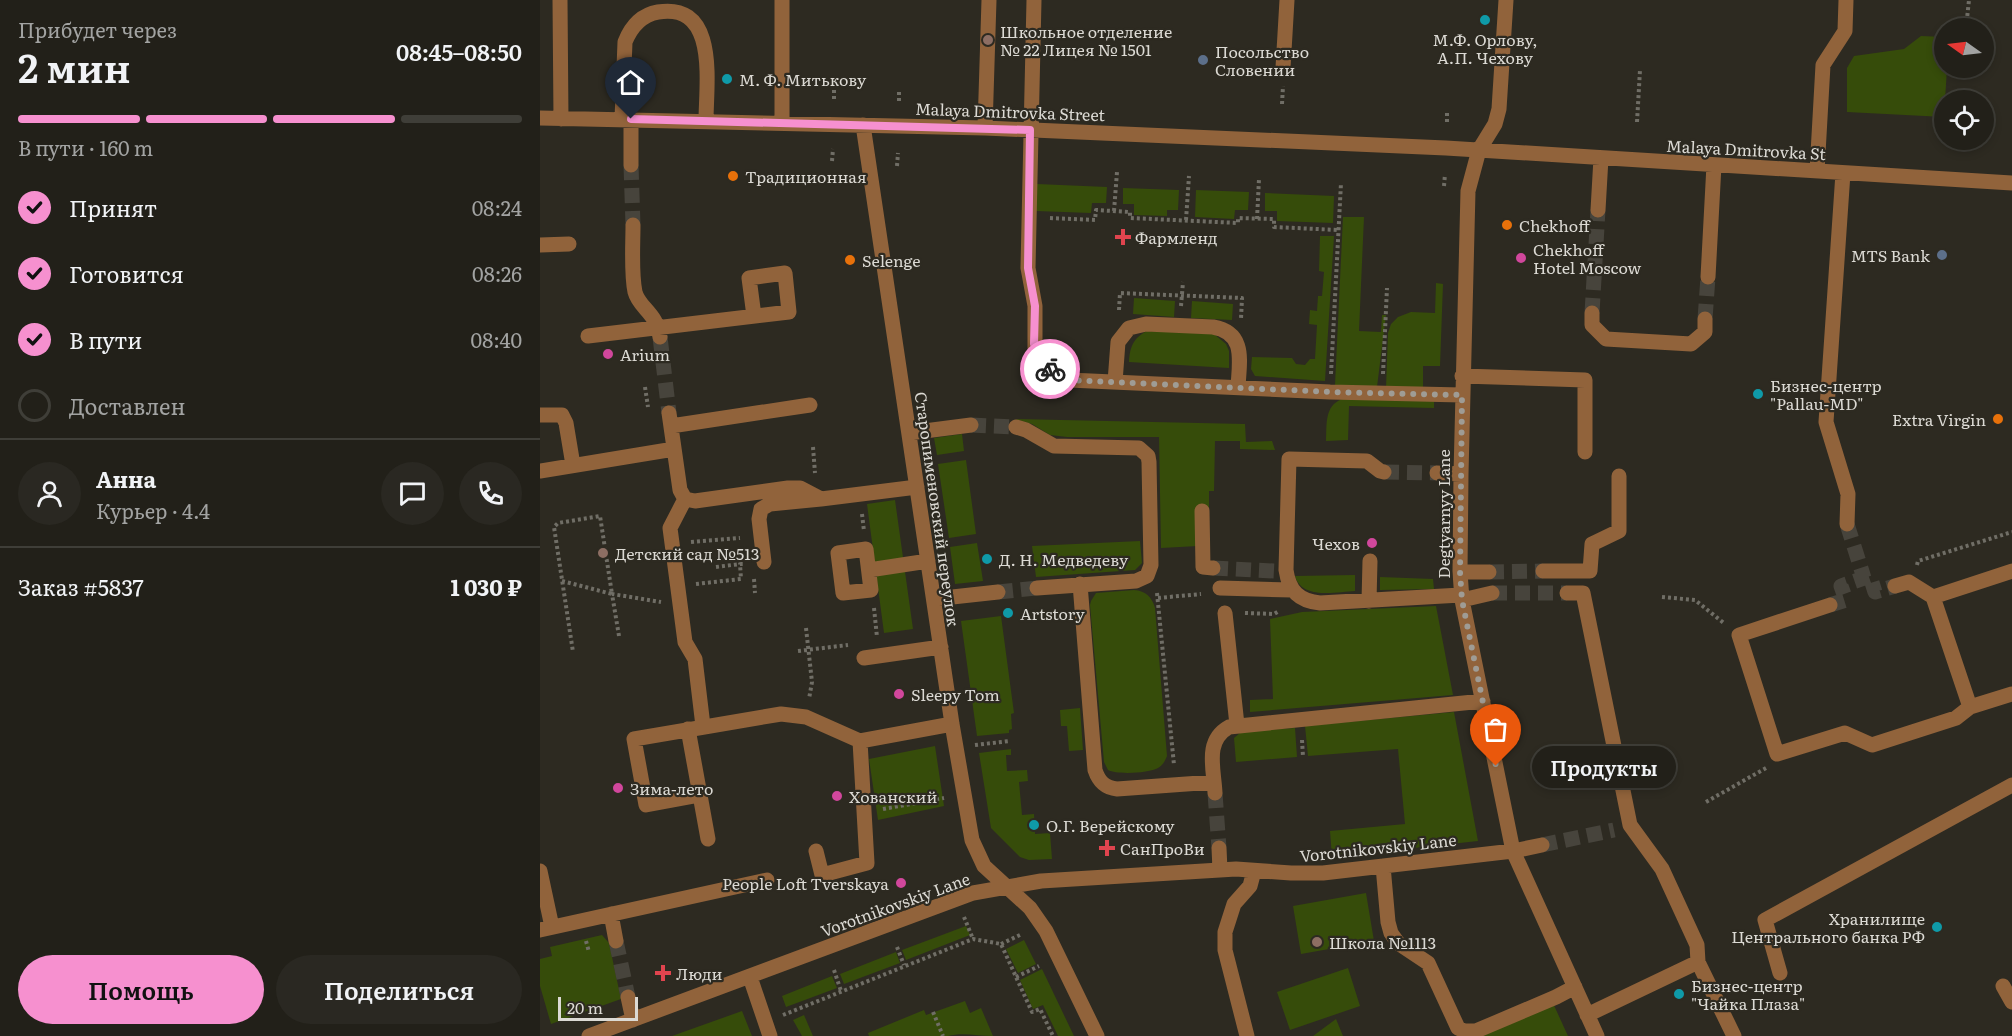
<!DOCTYPE html>
<html lang="ru">
<head>
<meta charset="utf-8">
<style>
  body { margin:0; font-family:Literata,serif; background:#2a2822; color:#f1f3f6; height:100vh; display:flex; flex-direction:column; font-size:22px; white-space:nowrap }
  * { box-sizing:border-box; margin:0 }
  p { font-size:20px; color:#a2a3a2 }
  .icon { flex:none; width:33px; height:33px; fill:none; stroke:currentColor; stroke-width:2; stroke-linecap:round; stroke-linejoin:round }
  .map { position:relative; flex:1; overflow:hidden }
  .side { display:flex; flex-direction:column; background:#222019; width:540px }
  .side>* { flex:none }
  .needle { width:39px; rotate:284deg }
  .tools { position:absolute; left:1394px; top:18px; display:grid; gap:12px }
  .tools a { display:grid; place-items:center; width:60px; height:60px; border-radius:50%; background:#222019; box-shadow:0 3px 9px #0003,0 0 0 2px #3f3e38; font-size:30px }
  .scale { position:absolute; left:18px; bottom:15px; width:80px; box-sizing:border-box; padding-left:6px; border:3px solid #dcdad4; border-top:0; font-size:16px; line-height:21px; white-space:nowrap; color:#dcdad4; -webkit-text-stroke:4px #2d2a21; paint-order:stroke }
  .pin { position:absolute; display:grid; place-items:center; width:51px; height:51px; color:#fff; margin:-62px -26px; border-radius:50% 50% 50% 0; rotate:-45deg; box-shadow:0 0 6px #0007 }
  .pin .icon { rotate:45deg }
  .courier { position:absolute; display:grid; place-items:center; width:60px; height:60px; margin:-30px; border:4px solid #f690cf; border-radius:50%; background:#fff; color:#222; box-shadow:0 2px 8px #0007 }
  .bubble { position:absolute; height:42px; border-radius:21px; background:#222019; box-shadow:0 3px 9px #0003,0 0 0 2px #3f3e38; font-size:20px; font-weight:600; line-height:42px; text-align:center }
  .summary em { font-style:normal; font-weight:600 }
  .summary div { display:flex; flex-direction:column-reverse }
  .summary { display:flex; align-items:center; justify-content:space-between; height:102px; padding:0 18px }
  h1 { font-size:39px; font-weight:600; line-height:45px }
  .bar { display:grid; grid-template-columns:repeat(4,1fr); gap:9px 6px; align-content:center; height:72px; padding:0 18px }
  .bar i { height:8px; border-radius:4px; background:#3f3e38 }
  .bar .selected { background:#f690cf }
  .bar p { grid-column:span 4 }
  .line { display:flex; align-items:center; gap:15px; padding:0 18px; border-top:2px solid #3f3e38 }
  .line div { flex:1 }
  .round { display:grid; place-items:center; flex:none; width:63px; height:63px; border-radius:32px; background:#2a2822 }
  ol { padding:0 18px; list-style:none }
  li { display:flex; align-items:center; gap:18px; height:66px }
  li p { margin-inline-start:auto }
  li .icon { padding:6px; border-radius:50%; background:#f690cf; color:#111; stroke-width:4 }
  li:last-child { color:#a2a3a2 }
  li i { width:33px; height:33px; border:3px solid #3f3e38; border-radius:50% }
  .primary-button { display:flex; gap:12px; margin-top:auto; padding:12px 18px }
  .primary-button a { flex:1; height:69px; border-radius:36px; background:#f690cf; color:#111; font-size:24px; font-weight:600; line-height:69px; text-align:center }
  .primary-button a+a { background:#2a2822; color:#f1f3f6 }
  main { display:flex; flex:1; min-height:0 }
  .map>svg:first-child { display:block }
  .green { fill:#364c0a }
  .lines { fill:none; stroke-linecap:round; stroke-linejoin:round }
  .minor-tunnel { stroke:#47443c; stroke-width:15; stroke-dasharray:15 8; stroke-linecap:butt }
  .path { stroke:#706e66; stroke-width:4; stroke-dasharray:3 3; stroke-linecap:butt }
  .minor { stroke:#91633b; stroke-width:15 }
  .done { stroke:#9f9c95; stroke-width:6; stroke-dasharray:0 10.8 }
  .route { stroke:#f690cf; stroke-width:8 }
  .culture-dot { fill:#0f9aa8; stroke:#2d2a21; stroke-width:2 }
  .education-dot { fill:#8d6e63; stroke:#2d2a21; stroke-width:2 }
  .service-dot { fill:#5c6f8a; stroke:#2d2a21; stroke-width:2 }
  .food-dot { fill:#e8710a; stroke:#2d2a21; stroke-width:2 }
  .health-dot { fill:#e0444e; stroke:#2d2a21; stroke-width:2 }
  .hotel-dot { fill:#d1479c; stroke:#2d2a21; stroke-width:2 }
  .labels { text-anchor:middle; dominant-baseline:central; stroke-width:4.5; stroke-linejoin:round; paint-order:stroke }
  .poi-label { font-size:16px; fill:#dcdad4; stroke:#2d2a21; text-anchor:start }
  .street-label { font-size:16px; fill:#dcdad4; stroke:#2d2a21 }
</style>
</head>
<body>
<main>
<section class="side">
<div class="summary"><div><h1>2 мин</h1><p>Прибудет через</p></div><em>08:45–08:50</em></div>
<div class="bar"><i class="selected"></i><i class="selected"></i><i class="selected"></i><i></i><p>В пути · 160 m</p></div>
<ol>
<li><svg class="icon" aria-label="check" viewBox="0 0 24 24"><path d="M5 12l5 5 9-10"/></svg>Принят<p>08:24</p></li>
<li><svg class="icon" aria-label="check" viewBox="0 0 24 24"><path d="M5 12l5 5 9-10"/></svg>Готовится<p>08:26</p></li>
<li><svg class="icon" aria-label="check" viewBox="0 0 24 24"><path d="M5 12l5 5 9-10"/></svg>В пути<p>08:40</p></li>
<li><i></i>Доставлен</li>
</ol>
<div class="line" style="height:108px"><a class="round"><svg class="icon" aria-label="person" viewBox="0 0 24 24"><circle cx="12" cy="8" r="4"/><path d="M4 21q1-7 8-7t8 7"/></svg></a><div><b>Анна</b><p>Курьер · 4.4</p></div><a class="round"><svg class="icon" aria-label="chat" viewBox="0 0 24 24"><path d="M4 5h16v11H9l-5 4z"/></svg></a><a class="round"><svg class="icon" aria-label="phone" viewBox="0 0 24 24"><path d="M5 4h4l2 5-3 2q2 4 5 5l2-3 5 2v4C11 20 4 13 5 4z"/></svg></a></div>
<div class="line" style="height:78px"><div>Заказ #5837</div><b>1 030 ₽</b></div>
<div class="primary-button"><a>Помощь</a><a>Поделиться</a></div>
</section>
<div class="map">
<svg width="1472" height="1036" viewBox="0 0 1472 1036">
  <rect width="100%" height="100%" fill="#2d2a21"/>
  <path class="green" d="M1381 36 1404 37V68H1407L1404 117 1307 112V68L1314 56 1364 49Z
    M497 184 567 187 566 203H552L551 213 496 211Z
    M583 188 639 190 638 210H627V216L594 215V204H583Z
    M656 190 709 192 708 210H695L694 219 655 217Z
    M725 193 794 196 793 223 737 221V211H725Z
    M803 217H824L819 331 841 332 842 315H846L837 387 795 385Z
    M780 236H794L785 381 715 376 711 369 712 357 752 358 756 364 765 365 770 359H775L777 325 769 324 770 310 777 311 778 296H782L784 272 779 271Z
    M896 283 903 284 900 366H883V387L846 388 848 333 851 324 858 317 871 312 895 313Z
    M594 298 635 301 634 317 593 314Z
    M652 301 693 304 692 320 651 318Z
    M607 331 674 334 686 344 689 351V368L589 362C590 347 593 338 607 331Z
    M802 399H894V408L809 406 808 440 786 441C787 425 784 406 802 399Z
    M475 419 705 424 706 442 732 441 735 450 700 449V441H675L674 491H669V508L658 546 621 548 619 437H527L510 435 492 424Z
    M422 434 424 451 397 455 394 438Z
    M426 460 436 534 409 538 398 464Z
    M355 500 373 629 344 633 327 504Z
    M600 541 602 563 595 570 496 577 492 546Z
    M437 543 443 581 415 584 410 547Z
    M815 575V591C796 592 762 600 755 576Z
    M840 577 893 579 894 589 840 590Z
    M594 590C606 591 612 597 615 608L627 756C625 761 623 765 618 768 610 773 577 775 568 770L564 762 550 605 551 601 556 593Z
    M896 606 913 695 710 712V700L733 699 730 619 762 612Z
    M461 616 474 713 471 714 472 729 469 730V733L437 736 421 621Z
    M540 708 543 750 529 751 527 726H521L520 710Z
    M914 712 938 841 792 857 790 831 865 824 858 749 768 756 765 726Z
    M755 728 757 757 696 762 694 738 701 732Z
    M395 746 404 806 338 820 329 759Z
    M471 749V755H466L467 771 487 770 488 781 479 782 482 815 494 814 495 834 510 833 512 859 489 860 480 857 451 828 439 753Z
    M826 893 834 941 761 954 753 906Z
    M426 926 430 935 366 960 362 950Z
    M62 935 69 943 81 999 11 1024 0 986V959L12 956 10 947Z
    M484 940 496 964 478 973 466 949Z
    M356 952 360 963 304 984 300 974Z
    M808 968 820 1006 750 1030 737 992Z
    M502 969 534 1036H518L503 1005 493 1009 480 980Z
    M292 976 297 988 246 1007 242 996Z
    M425 1001 430 1013 441 1008 453 1036C438 1036 422 1032 408 1036H329L328 1033 384 1010 386 1015Z
    M1012 1001 1028 1036H943Z
    M202 1011 212 1036H132Z
    M264 1015 273 1036H262L253 1020Z
    M796 1019 803 1036H773Z"/>
  <g class="lines">
    <path class="minor-tunnel" d="M91 165 93 225
      M1052 313 1058 210
      M1165 319 1168 277
      M120 337 129 413
      M431 425 476 427
      M844 472 897 473
      M1307 524 1324 578
      M673 568 734 571
      M949 572 1003 571
      M458 592 497 588
      M952 593H1027
      M1290 605 1306 600 1301 586 1330 576 1335 592 1355 586
      M675 793 679 848
      M1002 845 1074 830
      M76 941 88 997"/>
    <path class="path" d="M1426 28 1429 0
      M294 99V90
      M359 101V92
      M742 104 743 86
      M907 122V113
      M1097 122 1100 70
      M292 161 293 149
      M357 166 358 153
      M904 186 905 174
      M574 211 577 172
      M510 218 555 220 556 210 590 212V218L698 223V218L734 219V227L798 230
      M717 219 719 179
      M646 220 649 176
      M641 306 643 282
      M579 310 580 293 702 298 701 319
      M791 374 801 183
      M843 374 847 288
      M105 387 108 407
      M273 447 275 473
      M322 514 324 531
      M151 542 200 538
      M1377 565 1378 561 1472 532
      M176 567 200 564
      M214 579 215 593
      M22 581 72 594 60 516 18 523 14 527 33 652
      M156 584 201 579 200 564H204
      M617 593 634 765
      M1122 597 1155 600 1185 624
      M618 598 661 594
      M334 608 337 637
      M705 613 734 614 739 611
      M266 628 272 682 269 699
      M79 636 72 594 121 602
      M258 651 308 645
      M762 740 763 757
      M435 745 470 741
      M1166 802 1226 768
      M343 809 404 798
      M424 917 433 939
      M46 941 49 952
      M461 944 482 934
      M357 947 364 965
      M294 970 301 991
      M476 977 499 966
      M393 1012 403 1036
      M243 1015 433 939 461 944 492 1012 500 1009 513 1036"/>
    <path class="minor" d="M20 0 21 119
      M242 0V123
      M494 0 488 268 495 306V348L499 356 516 375 529 380 790 392 922 395
      M966 0 959 109 955 124 939 150 928 191 921 474 920 572 922 600 973 851 1057 1036
      M743 68 747 0
      M0 118 445 128 906 148 1472 183
      M82 119 85 42C91 27 101 15 118 12 179 2 166 84 166 121
      M91 119V165
      M323 125 412 724 432 840 444 866 490 908 506 931 557 1036
      M445 128 449 0
      M1277 171 1283 65 1305 31 1306 0
      M1303 173 1286 422 1308 494 1307 524
      M1058 210 1061 158
      M93 225C93 245 91 273 95 292 99 308 117 313 120 337
      M0 245 29 244
      M1168 277 1174 165
      M1052 313V325L1066 339 1151 344 1165 332V319
      M48 336 249 312 245 273 209 278 214 316
      M922 376 1045 380V452
      M575 382 578 342 589 328 606 324 673 327C707 333 699 362 698 388
      M129 413 140 490 145 499 155 501 248 488H260L281 499 377 487
      M0 415H22L26 423 33 465
      M131 426 270 405
      M476 427 486 430 514 446 599 448 608 456 609 462 611 565 607 576 596 581 497 588
      M369 433 431 425
      M0 471 134 449
      M844 472 840 471 827 461 749 459 746 570C749 591 759 601 780 603L921 595
      M897 473 921 474
      M145 499 130 528 145 642 155 659 163 726
      M662 511 663 567 673 568
      M326 549 331 590 303 593 298 553Z
      M224 562 219 519 221 509 230 504 281 499
      M329 570 388 561
      M1003 571H1050L1052 544 1079 531V476
      M920 572H949
      M540 584 555 770C559 782 565 788 577 789L674 782
      M680 588 752 590
      M1027 593H1043L1090 825 1122 869 1157 945 1158 962
      M1393 597 1472 571
      M394 599 458 592
      M922 600 952 593
      M829 601 830 561
      M1290 605 1199 635 1237 754 1305 733 1332 745 1416 718 1430 707 1393 597 1369 582 1355 586
      M685 613 697 725
      M324 658 401 647
      M1430 707 1472 694
      M148 729 168 839
      M675 793C674 769 664 741 689 727L943 701
      M160 795 106 805 94 739 241 714 266 717 320 741 412 724
      M679 848 680 870
      M276 851 282 875 327 863 320 741
      M843 866 848 922 851 933 858 943 888 963 918 1028 924 1031H936L1016 997 1035 987
      M0 871 12 927
      M71 914 76 941
      M0 930 227 880
      M1240 973 1225 920 1472 785
      M210 977 230 1036
      M1463 986 1472 1002
      M88 997 93 1020
      M1047 1015 1158 962 1194 1036
      M49 1036 433 893 501 881 696 869 751 873H783L973 851 1002 845
      M707 1036 685 950V932L694 904 710 886 714 871"/>
  </g>
  <g class="lines">
    <path class="done" d="M510 369 520 378 529 380 790 392 922 395 920 572 922 600 956 766"/>
    <path class="route" d="M91 119 490 130 488 268 495 306 494 344 499 356 510 369"/>
  </g>
  <g class="culture-dot">
    <circle cx="945" cy="20" r="6"/>
    <circle cx="187" cy="79" r="6"/>
    <circle cx="1218" cy="394" r="6"/>
    <circle cx="447" cy="559" r="6"/>
    <circle cx="468" cy="613" r="6"/>
    <circle cx="494" cy="825" r="6"/>
    <circle cx="1397" cy="927" r="6"/>
    <circle cx="1139" cy="994" r="6"/>
  </g>
  <g class="education-dot">
    <circle cx="448" cy="40" r="6"/>
    <circle cx="63" cy="553" r="6"/>
    <circle cx="777" cy="942" r="6"/>
  </g>
  <g class="service-dot">
    <circle cx="663" cy="60" r="6"/>
    <circle cx="1402" cy="255" r="6"/>
  </g>
  <g class="food-dot">
    <circle cx="193" cy="176" r="6"/>
    <circle cx="967" cy="225" r="6"/>
    <circle cx="310" cy="260" r="6"/>
    <circle cx="1458" cy="419" r="6"/>
  </g>
  <g class="health-dot">
    <path d="M580 228h6v6h6v6h-6v6h-6v-6h-6v-6h6z"/>
    <path d="M564 839h6v6h6v6h-6v6h-6v-6h-6v-6h6z"/>
    <path d="M120 964h6v6h6v6h-6v6h-6v-6h-6v-6h6z"/>
  </g>
  <g class="hotel-dot">
    <circle cx="981" cy="258" r="6"/>
    <circle cx="68" cy="354" r="6"/>
    <circle cx="832" cy="543" r="6"/>
    <circle cx="359" cy="694" r="6"/>
    <circle cx="78" cy="788" r="6"/>
    <circle cx="297" cy="796" r="6"/>
    <circle cx="361" cy="883" r="6"/>
  </g>
  <g class="labels">
    <g class="poi-label">
      <text x="460" y="31">Школьное отделение<tspan x="460" dy="18">№ 22 Лицея № 1501</tspan></text>
      <text x="945" y="39" text-anchor="middle">М.Ф. Орлову,<tspan x="945" dy="18">А.П. Чехову</tspan></text>
      <text x="675" y="51">Посольство<tspan x="675" dy="18">Словении</tspan></text>
      <text x="199" y="79">М. Ф. Митькову</text>
      <text x="205" y="176">Традиционная</text>
      <text x="979" y="225">Chekhoff</text>
      <text x="595" y="237">Фармленд</text>
      <text x="993" y="249">Chekhoff<tspan x="993" dy="18">Hotel Moscow</tspan></text>
      <text x="1390" y="255" text-anchor="end">MTS Bank</text>
      <text x="322" y="260">Selenge</text>
      <text x="80" y="354">Arium</text>
      <text x="1230" y="385">Бизнес-центр<tspan x="1230" dy="18">"Pallau-MD"</tspan></text>
      <text x="1446" y="419" text-anchor="end">Extra Virgin</text>
      <text x="820" y="543" text-anchor="end">Чехов</text>
      <text x="75" y="553">Детский сад №513</text>
      <text x="459" y="559">Д. Н. Медведеву</text>
      <text x="480" y="613">Artstory</text>
      <text x="371" y="694">Sleepy Tom</text>
      <text x="90" y="788">Зима-лето</text>
      <text x="309" y="796">Хованский</text>
      <text x="506" y="825">О.Г. Верейскому</text>
      <text x="580" y="848">СанПроВи</text>
      <text x="349" y="883" text-anchor="end">People Loft Tverskaya</text>
      <text x="1385" y="918" text-anchor="end">Хранилище<tspan x="1385" dy="18">Центрального банка РФ</tspan></text>
      <text x="789" y="942">Школа №1113</text>
      <text x="136" y="973">Люди</text>
      <text x="1151" y="985">Бизнес-центр<tspan x="1151" dy="18">"Чайка Плаза"</tspan></text>
    </g>
    <g class="street-label">
      <text transform="translate(470 111) rotate(2)">Malaya Dmitrovka Street</text>
      <text transform="translate(1206 149) rotate(3)">Malaya Dmitrovka St</text>
      <text transform="translate(398 509) rotate(82)">Старопименовский переулок</text>
      <text transform="translate(903 514) rotate(-90)">Degtyarnyy Lane</text>
      <text transform="translate(838 847) rotate(-6)">Vorotnikovskiy Lane</text>
      <text transform="translate(355 904) rotate(-20)">Vorotnikovskiy Lane</text>
    </g>
  </g>
</svg>
<div class="tools">
<a><svg class="needle" viewBox="-14 -14 28 28"><path d="M0-13l5 13h-10z" fill="#e53935"/><path d="M0 13l5-13h-10z" fill="#a2a3a2"/></svg></a>
<a><svg class="icon" aria-label="locate" viewBox="0 0 24 24"><circle cx="12" cy="12" r="6"/><path d="M12 2v4M12 18v4M2 12h4M18 12h4"/></svg></a>
</div>
<div class="scale">20 m</div>
<div class="pin" style="left:956px;top:766px;background:#ea580c"><svg class="icon" aria-label="bag" viewBox="0 0 24 24"><path d="M5 8h14l-1 12H6zM9 8a3 3 0 0 1 6 0"/></svg></div>
<div class="pin" style="left:91px;top:119px;background:#1f2937"><svg class="icon" aria-label="home" viewBox="0 0 24 24"><path d="M3 11l9-7 9 7M6 9v11h12V9"/></svg></div>
<div class="courier" style="left:510px;top:369px"><svg class="icon" aria-label="bike" viewBox="0 0 24 24"><circle cx="6" cy="16" r="4"/><circle cx="18" cy="16" r="4"/><path d="M6 16l4-8h5l3 8M10 8l3 8H6M13 5h3"/></svg></div>
<div class="bubble" style="left:992px;top:746px;width:144px">Продукты</div>
</div>
</main>
</body>
</html>
